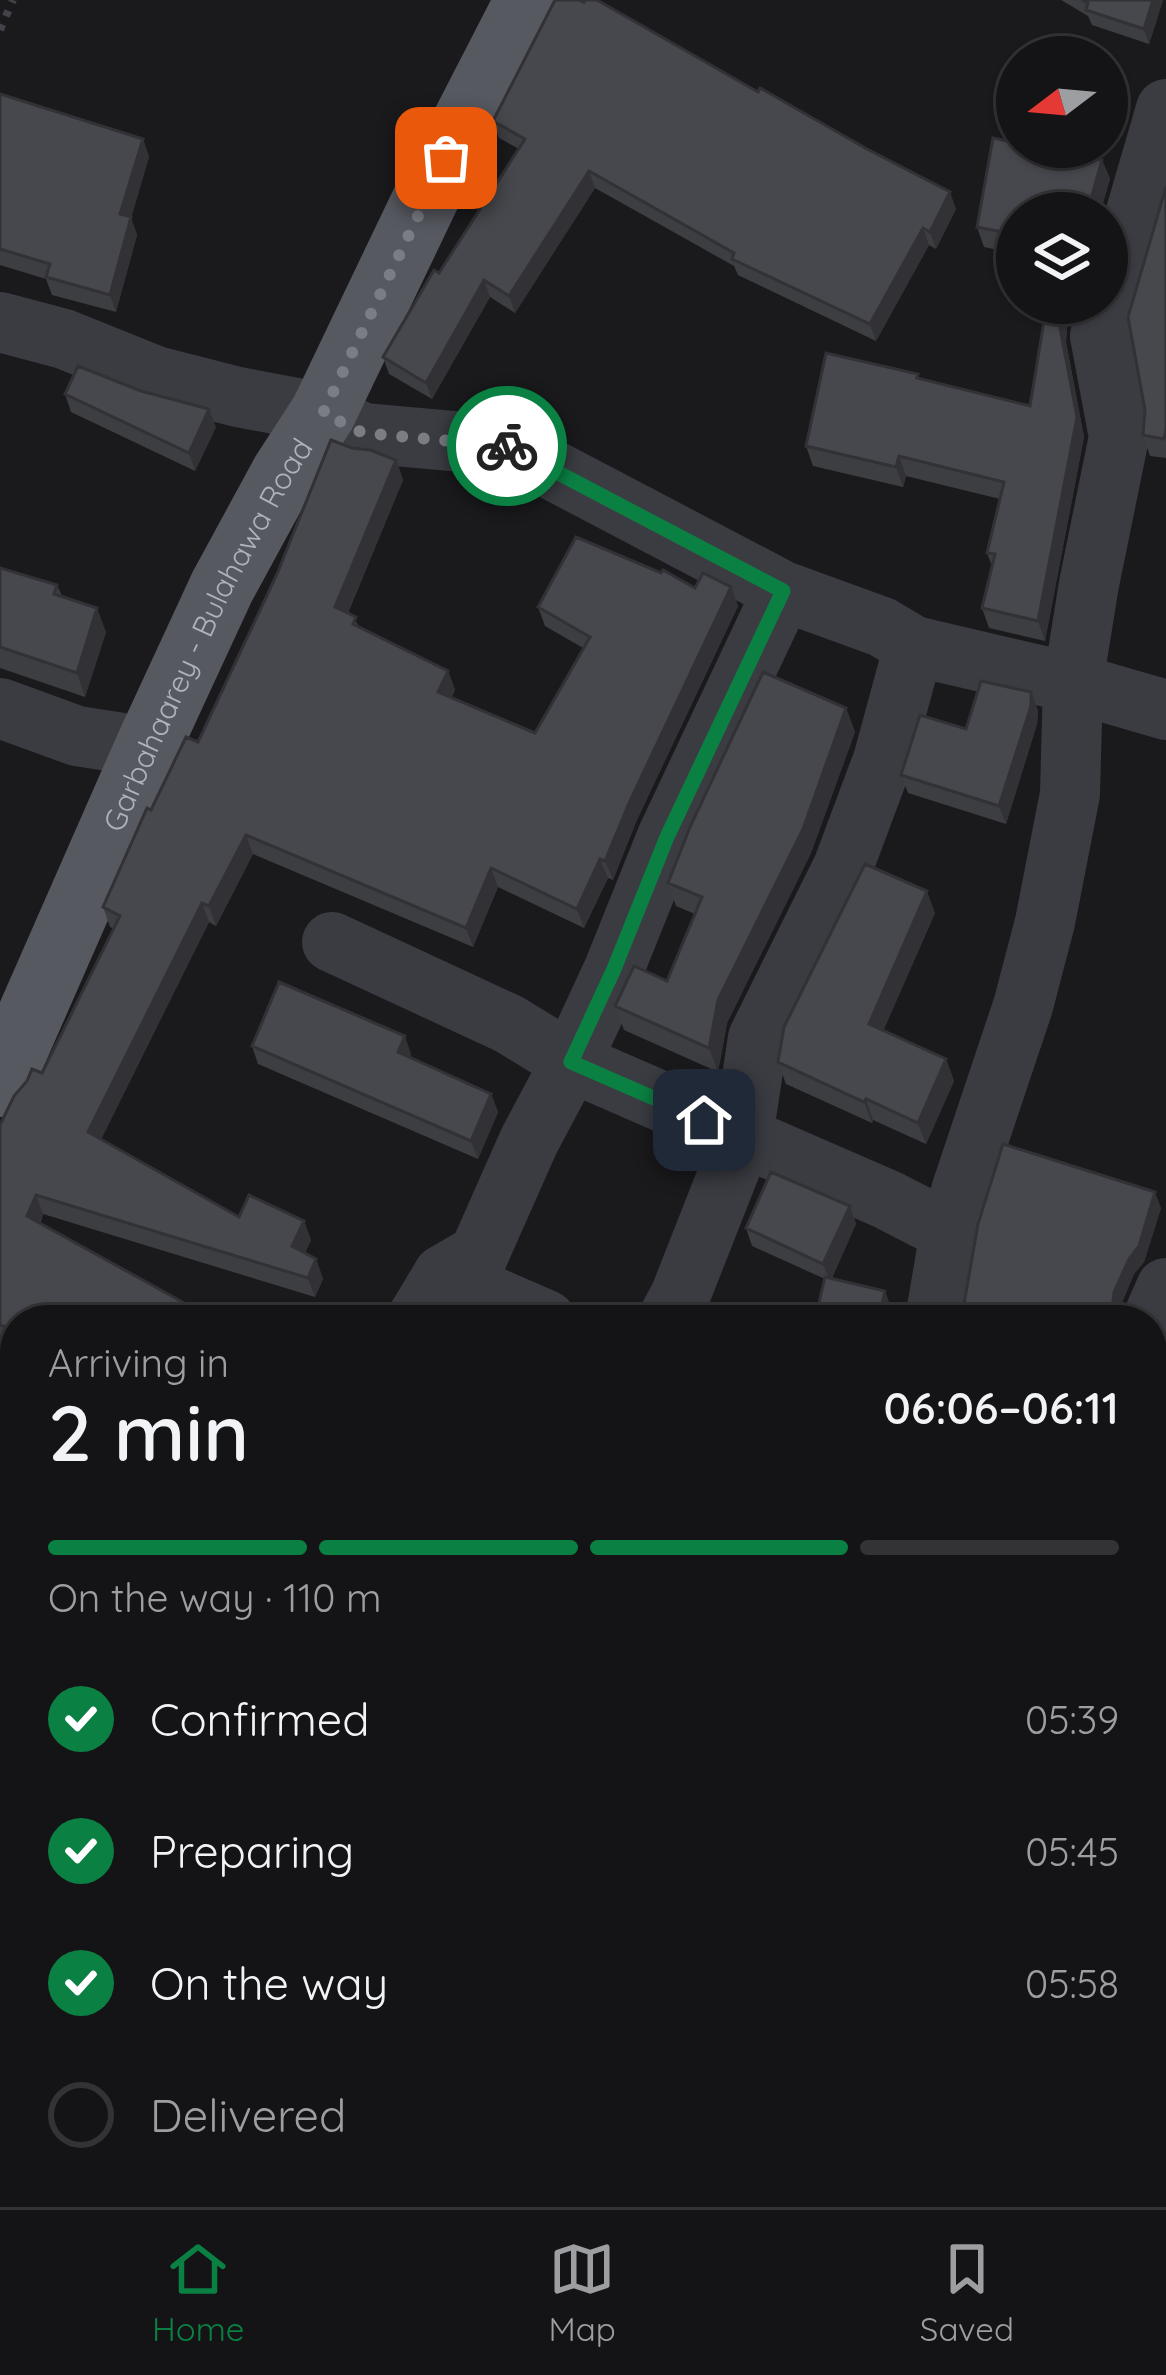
<!DOCTYPE html>
<html lang="en">
<head>
<meta charset="utf-8">
<style>
  body { margin:0; font-family:Quicksand,sans-serif; background:#212123; color:#f1f3f6; height:100vh; display:flex; flex-direction:column; font-size:45px; white-space:nowrap }
  * { box-sizing:border-box; margin:0 }
  p { font-size:39px; color:#9d9ea1 }
  .icon { flex:none; width:66px; height:66px; fill:none; stroke:currentColor; stroke-width:2; stroke-linecap:round; stroke-linejoin:round }
  .map { position:relative; flex:1; overflow:hidden }
  .side { position:absolute; left:0px; top:1305px; width:1167px; height:903px; display:flex; flex-direction:column; background:#141416; border-radius:48px 48px 0 0; box-shadow:0 3px 9px #0004,0 0 0 3px #333335 }
  .side>* { flex:none }
  .needle { width:78px; rotate:254deg }
  .controls { position:absolute; left:996px; top:36px; display:grid; gap:24px }
  .controls a { display:grid; place-items:center; width:132px; height:132px; border-radius:50%; background:#141416; box-shadow:0 3px 9px #0004,0 0 0 3px #333335; font-size:60px }
  .pin { position:absolute; display:grid; place-items:center; width:102px; height:102px; color:#fff; margin:-51px; border-radius:24px; box-shadow:0 6px 18px #0006 }
  .courier { position:absolute; display:grid; place-items:center; width:120px; height:120px; margin:-60px; border:9px solid #0b8043; border-radius:50%; background:#fff; color:#222; box-shadow:0 3px 15px #0007 }
  .headline em { font-style:normal; font-weight:600 }
  .headline div { display:flex; flex-direction:column-reverse }
  .headline { display:flex; align-items:center; justify-content:space-between; height:204px; padding:0 48px }
  h1 { font-size:78px; font-weight:600; line-height:90px }
  .bar { display:grid; grid-template-columns:repeat(4,1fr); gap:18px 12px; align-content:center; height:144px; padding:0 48px }
  .bar i { height:15px; border-radius:9px; background:#333335 }
  .bar .on { background:#0b8043 }
  .bar p { grid-column:span 4 }
  ol { padding:0 48px; list-style:none }
  li { display:flex; align-items:center; gap:36px; height:132px }
  li p { margin-inline-start:auto }
  li .icon { padding:12px; border-radius:50%; background:#0b8043; color:#fff; stroke-width:4 }
  li:last-child { color:#9d9ea1 }
  li i { width:66px; height:66px; border:6px solid #333335; border-radius:50% }
  .tabs { display:flex; justify-content:space-around; align-items:center; height:168px; border-top:3px solid #333335; background:#141416; font-size:33px; color:#9d9ea1 }
  .tabs a { display:grid; justify-items:center; gap:6px }
  .tabs .on { color:#0b8043 }
  .map>svg:first-child { display:block }
  .lines { fill:none; stroke-linecap:round; stroke-linejoin:round }
  .path { stroke:#414349; stroke-width:8; stroke-dasharray:6 9; stroke-linecap:butt }
  .minor { stroke:#3b3c42; stroke-width:60 }
  .major { stroke:#575961; stroke-width:66 }
  .wall { fill:#3d3e42 }
  .shaded-wall { fill:#323236 }
  .building { fill:#47484d; stroke:#323236; stroke-width:3 }
  .done { stroke:#7a7d84; stroke-width:12; stroke-dasharray:0 21.6 }
  .route { stroke:#0b8043; stroke-width:15 }
  .labels { text-anchor:middle; dominant-baseline:central; stroke-width:9; stroke-linejoin:round; paint-order:stroke }
  .street-label { font-size:30px; fill:#adb2bc; stroke:#151518 }
</style>
</head>
<body>
<div class="map">
<svg width="1166" height="2207" viewBox="0 0 1166 2207">
  <rect width="100%" height="100%" fill="#1a1a1d"/>
  <g class="lines">
    <path class="path" d="M0 30 13 0
      M1152 2031 1166 2038"/>
    <path class="minor" d="M0 322 64 339 156 376 238 397 323 413 363 433 507 446 783 591 882 627 914 646 1073 683 1166 710
      M0 708 77 736 148 747
      M332 942 509 1024 571 1062 888 1200 950 1232
      M443 1275 546 1320
      M416 1320 443 1275 479 1254 529 1141 571 1062 614 969 667 837 783 591
      M667 1320 680 1296 743 1136 758 1038 843 867 883 760 914 646
      M935 1320 950 1232 962 1188 1023 1006 1045 922 1070 794 1073 683 1089 584 1119 437 1100 336 1166 109
      M1152 1320 1166 1288
      M0 1377 15 1384
      M0 1580 15 1549
      M1152 1607 1166 1615
      M1152 1746 1166 1662"/>
    <g class="major">
      <path id="s1" d="M0 1084 148 747 222 587 284 473 323 413 426 198 528 0"/>
      <path d="M0 2067 15 2070"/>
      <path d="M580 2193 618 2207"/>
    </g>
  </g>
  <path class="wall" d="M1061 0H1163L1149 44 1092 25 1088 16Z
    M0 94 143 139 149 157 131 218 137 235 116 312 52 295 46 279 0 265Z
    M493 121 956 209 936 249 929 245 876 341 738 275 734 266 595 188 515 313 490 297 432 399 389 374 383 357 519 149 499 138Z
    M1102 160 1110 179 1100 213H1017V254L984 247 977 227Z
    M1166 187V458L1150 456 1143 435Z
    M1047 303H1074L1067 327 1066 342 1084 437 1045 641 989 628 982 608 992 566 987 553 1000 499 906 476 903 487 813 466 806 446 919 379 1030 406Z
    M65 394 216 427 195 471 71 412Z
    M352 448 396 460 403 480 348 613 360 627 448 671 455 690 451 698 535 733 583 648 545 626 538 607 695 588 731 587 738 606 636 822 613 880 608 878 584 928 498 887 473 947 253 854 216 926 209 922 101 1139 239 1217 304 1221 311 1240 305 1253 316 1259 323 1279 315 1297 43 1214 15 1320V1346L0 1343V1125L42 1073 113 928 110 927 103 907 151 810 198 742Z
    M0 568 57 585 62 596 106 632 85 697 0 668Z
    M846 708 855 732 811 853 727 1023 718 1072 624 1030 615 1006 667 981 695 914 676 906 668 883Z
    M1038 710 1037 724 1006 824 908 793 901 775Z
    M935 913 883 1031 946 1059 954 1081 926 1144 873 1120 872 1123 786 1084 778 1062Z
    M252 1046 411 1054 410 1058 491 1094 498 1112 478 1159 258 1064Z
    M850 1206 856 1224 832 1278 891 1307 888 1320H815L825 1279 752 1246 746 1228Z
    M1161 1208 1144 1262 1134 1274 1120 1307 1119 1320H970L964 1304Z
    M1166 1340V1365L1152 1358V1344Z
    M0 1397 15 1398V1515L0 1519Z
    M0 1714 15 1721V1794L0 1786Z
    M1152 1933 1166 1937V2012L1152 2006Z
    M799 2193H1149L1143 2207H831Z"/>
  <path class="shaded-wall" d="M1153 0H1163L1149 44 1144 29Z
    M143 139 149 157 131 218 137 235 116 312 110 295 120 214Z
    M1102 160 1110 179 1100 213H1087Z
    M589 171 595 188 515 313 509 296Z
    M950 192 956 209 936 249 930 232Z
    M923 228 929 245 876 341 870 324Z
    M484 280 490 297 432 399 426 383Z
    M1061 303H1074L1067 327 1066 342 1084 437 1045 641 1038 621Z
    M209 409 216 427 195 471 189 453Z
    M899 456 906 476 903 487 896 467Z
    M396 460 403 480 342 626 335 607Z
    M731 587 738 606 636 822 613 880 605 861 629 803Z
    M97 608 106 632 85 697 77 673Z
    M448 671 455 690 445 712 438 692Z
    M1031 692 1038 710 1037 724 1006 824 999 806Z
    M846 708 855 732 811 853 727 1023 718 1072 709 1048 718 1000Z
    M246 835 253 854 216 926 209 906Z
    M600 859 608 878 584 928 577 909Z
    M491 868 498 887 473 947 466 928Z
    M927 891 935 913 877 1045 869 1024Z
    M202 903 209 922 95 1152 88 1132Z
    M405 1036 411 1054 405 1070 398 1052Z
    M946 1059 954 1081 926 1144 918 1123Z
    M491 1094 498 1112 478 1159 471 1141Z
    M866 1099 873 1120 872 1123 864 1102Z
    M1155 1192 1161 1208 1144 1262 1134 1274 1120 1307 1119 1320H1116L1112 1310 1114 1292Z
    M36 1195 43 1214 34 1235 27 1216Z
    M850 1206 856 1224 830 1282 823 1264Z
    M304 1221 311 1240 299 1265 292 1246Z
    M316 1259 323 1279 315 1297 308 1278Z
    M885 1291 891 1307 888 1320H878Z
    M15 1640V1673L0 1702V1669Z
    M1166 2121V2156L1152 2187V2152Z
    M1133 2193H1149L1143 2207H1127Z"/>
  <path class="building" d="M555 0H579L584 2 585 0H597L758 92 760 88 867 149 950 192 930 232 923 228 870 324 732 259 734 253 589 171 509 296 484 280 426 383 383 357 434 270 439 273 525 139 493 121Z
    M1082 0H1153L1144 29 1086 10 1088 3Z
    M0 94 143 139 120 214 131 217 110 295 46 277 50 264 0 249Z
    M993 138 1017 143V147H1039L1102 160 1087 213H1017V235L977 227Z
    M1166 187V429L1164 439 1143 435 1145 410 1128 317Z
    M1047 303H1061L1059 323 1077 417 1038 621 982 608 995 554 987 553 1004 482 899 456 896 467 806 446 826 353 918 374 917 378 1030 406Z
    M78 366 141 391 209 409 189 453 65 394Z
    M331 440 352 448 370 450 396 460 335 607 356 617 353 624 448 671 438 692 535 733 590 637 538 607 576 537 661 573 663 570 695 588 703 573 731 587 629 803 605 861 600 859 577 909 491 868 466 928 246 835 209 906 202 903 88 1132 239 1217 249 1195 304 1221 292 1246 316 1259 308 1278 36 1195 27 1216 215 1320H15V1330L0 1325V1125L14 1096 27 1081 32 1069 42 1073 120 916 103 907 147 808 151 810 186 737 198 742 277 574Z
    M0 568 57 585 54 594 97 608 77 673 0 647Z
    M763 672 846 708 803 829 718 1000 709 1048 615 1006 634 966 667 981 702 897 668 883 690 827Z
    M981 681 1031 692V706L999 806 901 775 920 715 966 729Z
    M865 864 927 891 869 1024 946 1059 918 1123 866 1099 864 1102 778 1062 784 1027Z
    M279 982 405 1036 398 1052 491 1094 471 1141 252 1046Z
    M1003 1144 1155 1192 1139 1246 1129 1259 1114 1292 1112 1310 1116 1320H983L985 1309 964 1304 978 1224Z
    M771 1172 850 1206 823 1264 746 1228Z
    M825 1277 885 1291 878 1320H815Z
    M1166 1340V1358L1152 1350V1344Z
    M0 1397 15 1398V1497L4 1496 0 1497Z
    M15 1586V1640L0 1669V1594L11 1590Z
    M0 1714 15 1721V1778L0 1770Z
    M1152 1933 1166 1937V1996L1152 1990Z
    M1152 2082 1166 2089V2121L1152 2152Z
    M0 2171 15 2173V2193H82L142 2207H0Z
    M836 2193H1133L1127 2207H848L850 2200Z"/>
  <g class="lines">
    <path class="done" d="M446 158 323 413 363 433 507 446"/>
    <path class="route" d="M507 446 783 591 667 837 614 969 571 1062 704 1120"/>
  </g>
  <g class="labels">
    <g class="street-label">
      <text stroke="none"><textPath href="#s1" startOffset="495">Garbahaarey - Bulahawa Road</textPath></text>
    </g>
  </g>
</svg>
<div class="controls">
<a><svg class="needle" viewBox="-14 -14 28 28"><path d="M0-13l5 13h-10z" fill="#e53935"/><path d="M0 13l5-13h-10z" fill="#9d9ea1"/></svg></a>
<a><svg class="icon" aria-label="layers" viewBox="0 0 24 24"><path d="M12 4l9 5-9 5-9-5zM3 14l9 5 9-5"/></svg></a>
</div>
<div class="pin" style="left:446px;top:158px;background:#ea580c"><svg class="icon" aria-label="bag" viewBox="0 0 24 24"><path d="M5 8h14l-1 12H6zM9 8a3 3 0 0 1 6 0"/></svg></div>
<div class="pin" style="left:704px;top:1120px;background:#1f2937"><svg class="icon" aria-label="home" viewBox="0 0 24 24"><path d="M3 11l9-7 9 7M6 9v11h12V9"/></svg></div>
<div class="courier" style="left:507px;top:446px"><svg class="icon" aria-label="bike" viewBox="0 0 24 24"><circle cx="6" cy="16" r="4"/><circle cx="18" cy="16" r="4"/><path d="M6 16l4-8h5l3 8M10 8l3 8H6M13 5h3"/></svg></div>
<section class="side">
<div class="headline"><div><h1>2 min</h1><p>Arriving in</p></div><em>06:06–06:11</em></div>
<div class="bar"><i class="on"></i><i class="on"></i><i class="on"></i><i></i><p>On the way · 110 m</p></div>
<ol>
<li><svg class="icon" aria-label="check" viewBox="0 0 24 24"><path d="M5 12l5 5 9-10"/></svg>Confirmed<p>05:39</p></li>
<li><svg class="icon" aria-label="check" viewBox="0 0 24 24"><path d="M5 12l5 5 9-10"/></svg>Preparing<p>05:45</p></li>
<li><svg class="icon" aria-label="check" viewBox="0 0 24 24"><path d="M5 12l5 5 9-10"/></svg>On the way<p>05:58</p></li>
<li><i></i>Delivered</li>
</ol>
</section>
</div>
<nav class="tabs">
<a class="on"><svg class="icon" aria-label="home" viewBox="0 0 24 24"><path d="M3 11l9-7 9 7M6 9v11h12V9"/></svg>Home</a>
<a><svg class="icon" aria-label="map" viewBox="0 0 24 24"><path d="M3 6l6-2 6 2 6-2v14l-6 2-6-2-6 2zM9 4v14M15 6v14"/></svg>Map</a>
<a><svg class="icon" aria-label="saved" viewBox="0 0 24 24"><path d="M7 4h10v16l-5-4-5 4z"/></svg>Saved</a>
</nav>
</body>
</html>
